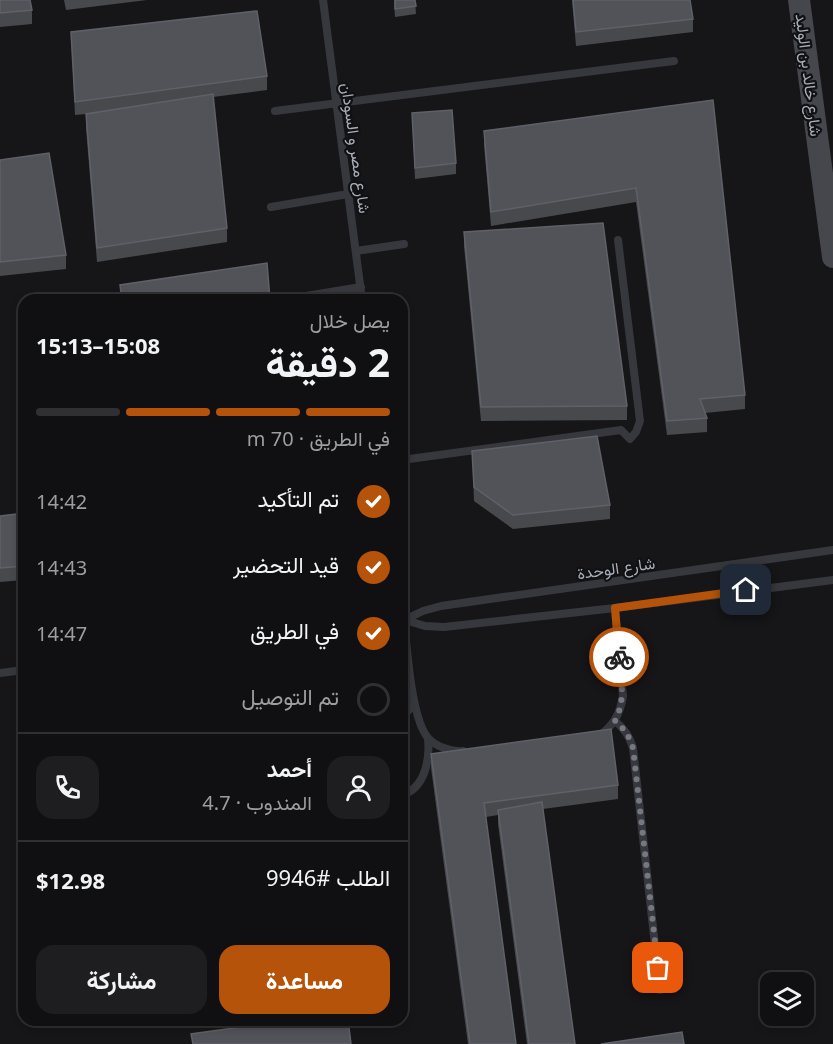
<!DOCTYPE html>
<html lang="ar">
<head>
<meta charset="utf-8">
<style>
  body { margin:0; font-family:"Noto Sans",Vazirmatn,sans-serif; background:#1e1e20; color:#f1f3f6; direction:rtl; height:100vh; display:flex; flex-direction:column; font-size:22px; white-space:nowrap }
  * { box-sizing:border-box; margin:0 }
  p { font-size:20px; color:#9c9d9f }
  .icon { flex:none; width:33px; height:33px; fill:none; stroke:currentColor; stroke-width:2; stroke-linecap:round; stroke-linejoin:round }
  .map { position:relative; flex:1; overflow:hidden; direction:ltr }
  .drawer { position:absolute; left:18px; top:294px; width:390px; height:732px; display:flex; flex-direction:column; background:#101012; border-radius:18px; box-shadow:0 3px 9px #0003,0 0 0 2px #303032; direction:rtl }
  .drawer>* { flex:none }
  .buttons { position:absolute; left:760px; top:972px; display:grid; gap:12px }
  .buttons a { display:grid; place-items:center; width:54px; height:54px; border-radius:12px; background:#101012; box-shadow:0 3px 9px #0003,0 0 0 2px #303032; font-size:30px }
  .pin { position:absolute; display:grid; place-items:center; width:51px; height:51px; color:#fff; margin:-26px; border-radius:12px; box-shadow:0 3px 9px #0006 }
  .courier { position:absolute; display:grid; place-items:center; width:60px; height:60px; margin:-30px; border:4px solid #b45309; border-radius:50%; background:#fff; color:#222; box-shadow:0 2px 8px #0007 }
  .head em { font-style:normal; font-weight:700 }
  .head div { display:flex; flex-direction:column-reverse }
  .head { display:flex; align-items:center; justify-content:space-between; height:102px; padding:0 18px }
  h1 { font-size:39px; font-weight:700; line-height:45px }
  .bar { display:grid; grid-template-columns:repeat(4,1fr); gap:9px 6px; align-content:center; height:72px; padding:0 18px }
  .bar i { height:8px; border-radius:4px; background:#303032 }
  .bar .active { background:#b45309 }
  .bar p { grid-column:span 4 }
  .line { display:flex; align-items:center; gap:15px; padding:0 18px; border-top:2px solid #303032 }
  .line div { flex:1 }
  .round { display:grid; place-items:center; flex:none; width:63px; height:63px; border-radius:18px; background:#1e1e20 }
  ol { padding:0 18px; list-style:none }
  li { display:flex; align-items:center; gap:18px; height:66px }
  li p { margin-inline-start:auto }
  li .icon { padding:6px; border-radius:50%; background:#b45309; color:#fff; stroke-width:4 }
  li:last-child { color:#9c9d9f }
  li i { width:33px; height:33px; border:3px solid #303032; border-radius:50% }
  .action { display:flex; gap:12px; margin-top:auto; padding:12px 18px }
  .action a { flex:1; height:69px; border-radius:18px; background:#b45309; color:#fff; font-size:24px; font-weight:700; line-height:69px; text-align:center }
  .action a+a { background:#1e1e20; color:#f1f3f6 }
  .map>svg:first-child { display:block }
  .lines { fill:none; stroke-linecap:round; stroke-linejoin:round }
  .service { stroke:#37383d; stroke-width:8 }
  .secondary { stroke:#45474d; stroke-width:22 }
  .wall { fill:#47494d }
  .building { fill:#525359; stroke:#5f6168; stroke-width:1.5 }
  .done { stroke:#757880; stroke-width:6; stroke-dasharray:0 10.8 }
  .route { stroke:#b45309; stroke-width:8 }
  .labels { text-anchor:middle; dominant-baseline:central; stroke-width:4.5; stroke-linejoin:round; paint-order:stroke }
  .street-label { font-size:16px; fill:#a8adb8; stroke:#111113 }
</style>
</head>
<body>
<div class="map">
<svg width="833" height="1044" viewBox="0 0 833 1044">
  <rect width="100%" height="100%" fill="#161618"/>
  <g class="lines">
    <path class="service" d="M323 0 362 300
      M275 111 674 61
      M271 207 348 194
      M356 251 404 244
      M300 297 361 287
      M402 460 621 430 630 439 636 432 640 421 618 240
      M402 599C406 629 409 719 429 739 437 747 452 752 463 751
      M405 620 425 626 444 627 615 608 833 580
      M402 621 423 611 441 606 833 550
      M0 673 24 670
      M402 718 414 704
      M615 721C625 729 629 736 633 748L660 990
      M599 736C614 725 620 714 623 696L615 608
      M402 795C425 788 430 760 428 739"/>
    <path class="secondary" d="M799 0 833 257"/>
  </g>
  <path class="wall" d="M0 0 32 10V24L0 27Z
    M64 0H147L66 10Z
    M394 0H415L416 14 395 17Z
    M572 0H690L693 19V32L576 46Z
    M71 32 267 76V90L213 97 227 228V242L97 262 86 128V114L75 115Z
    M713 100 745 395V409L705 413 707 418V432L667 435 636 202 491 226 484 145V131Z
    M412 113 456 163V174L415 179Z
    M0 160 66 255V269L0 276Z
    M464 232 627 406V420L481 421 464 246Z
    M472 451 610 505V519L513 529 474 501Z
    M24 513V580L0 582V516Z
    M431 754 618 785V799L543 809 575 1044H527L498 824V815L486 817 516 1044H468L431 768Z"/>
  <path class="building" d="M0 0H30L32 10 0 13Z
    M395 0H415L416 6 395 9Z
    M573 0H690L693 19 576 32Z
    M257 11 267 76 75 102 71 32Z
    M213 94 227 228 97 248 86 114Z
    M713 100 745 395 700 399 707 418 667 421 636 188 491 212 484 131Z
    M452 110 456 163 415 168 412 113Z
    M49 153 66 255 0 262V160Z
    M603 223 627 406 481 407 464 232Z
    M267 263 270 300H122L120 285Z
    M597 436 610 505 513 515 474 487 472 451Z
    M24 513V566L0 568V516Z
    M611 729 618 785 484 803 516 1044H470L431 754Z
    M542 802 575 1044H529L498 810Z
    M291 1020H348L351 1044H193L191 1034Z
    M682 1032 684 1044H601Z"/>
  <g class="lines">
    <path class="done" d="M619 657C621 679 626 700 615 721 625 729 629 736 633 748L658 968"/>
    <path class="route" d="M619 657 615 608 746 590"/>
  </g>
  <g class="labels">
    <g class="street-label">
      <text transform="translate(809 75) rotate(83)">شارع خالد بن الوليد</text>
      <text transform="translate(356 148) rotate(82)">شارع مصر و السودان</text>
      <text transform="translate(616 568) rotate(-8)">شارع الوحدة</text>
    </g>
  </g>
</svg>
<div class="buttons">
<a><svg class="icon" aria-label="layers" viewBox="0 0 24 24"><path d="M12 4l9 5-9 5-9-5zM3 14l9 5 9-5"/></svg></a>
</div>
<div class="pin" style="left:658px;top:968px;background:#ea580c"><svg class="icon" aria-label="bag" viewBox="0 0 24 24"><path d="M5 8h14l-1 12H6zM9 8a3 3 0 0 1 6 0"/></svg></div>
<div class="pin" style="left:746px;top:590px;background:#1f2937"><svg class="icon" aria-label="home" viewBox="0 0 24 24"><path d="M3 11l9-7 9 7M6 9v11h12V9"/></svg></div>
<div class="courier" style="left:619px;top:657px"><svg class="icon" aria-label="bike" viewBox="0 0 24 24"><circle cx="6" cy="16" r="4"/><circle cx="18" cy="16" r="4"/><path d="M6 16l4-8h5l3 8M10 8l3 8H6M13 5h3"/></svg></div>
<section class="drawer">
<div class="head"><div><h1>2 دقيقة</h1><p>يصل خلال</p></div><em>15:08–15:13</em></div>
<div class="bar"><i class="active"></i><i class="active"></i><i class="active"></i><i></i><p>في الطريق · 70 m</p></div>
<ol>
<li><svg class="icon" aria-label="check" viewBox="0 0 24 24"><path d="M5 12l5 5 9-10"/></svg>تم التأكيد<p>14:42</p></li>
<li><svg class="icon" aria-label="check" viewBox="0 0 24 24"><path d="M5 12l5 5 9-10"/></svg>قيد التحضير<p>14:43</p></li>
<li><svg class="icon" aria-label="check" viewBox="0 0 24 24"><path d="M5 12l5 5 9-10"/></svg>في الطريق<p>14:47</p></li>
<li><i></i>تم التوصيل</li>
</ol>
<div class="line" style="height:108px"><a class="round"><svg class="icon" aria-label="person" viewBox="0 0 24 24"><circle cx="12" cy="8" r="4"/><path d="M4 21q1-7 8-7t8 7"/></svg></a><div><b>أحمد</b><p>المندوب · 4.7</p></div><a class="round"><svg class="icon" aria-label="phone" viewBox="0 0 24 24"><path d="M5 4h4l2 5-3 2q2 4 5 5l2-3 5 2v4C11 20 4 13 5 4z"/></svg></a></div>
<div class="line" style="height:78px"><div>الطلب #9946</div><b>$12.98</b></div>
<div class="action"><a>مساعدة</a><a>مشاركة</a></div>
</section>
</div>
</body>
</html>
